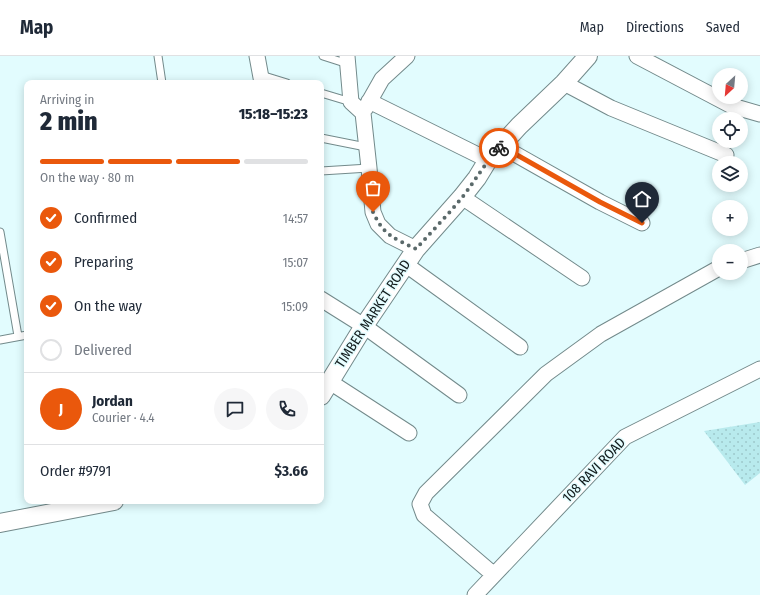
<!DOCTYPE html>
<html lang="en">
<head>
<meta charset="utf-8">
<style>
  body { margin:0; font-family:"Fira Sans Condensed",sans-serif; background:#f6f6f7; color:#1f2937; height:100vh; display:flex; flex-direction:column; font-size:15px; white-space:nowrap }
  * { box-sizing:border-box; margin:0 }
  p { font-size:13px; color:#747a83 }
  .icon { flex:none; width:22px; height:22px; fill:none; stroke:currentColor; stroke-width:2; stroke-linecap:round; stroke-linejoin:round }
  .map { position:relative; flex:1; overflow:hidden }
  .sheet { position:absolute; left:24px; top:24px; width:300px; height:424px; display:flex; flex-direction:column; background:#fff; border-radius:8px; box-shadow:0 2px 10px #0003 }
  .sheet>* { flex:none }
  .needle { width:26px; rotate:206deg }
  .buttons { position:absolute; left:712px; top:12px; display:grid; gap:8px }
  .buttons a { display:grid; place-items:center; width:36px; height:36px; border-radius:50%; background:#fff; box-shadow:0 2px 10px #0003; font-size:20px }
  .pin { position:absolute; display:grid; place-items:center; width:34px; height:34px; color:#fff; margin:-41px -17px; border-radius:50% 50% 50% 0; rotate:-45deg; box-shadow:0 0 4px #0007 }
  .pin .icon { rotate:45deg }
  .courier { position:absolute; display:grid; place-items:center; width:40px; height:40px; margin:-20px; border:3px solid #ea580c; border-radius:50%; background:#fff; color:#222; box-shadow:0 1px 5px #0007 }
  .headline em { font-style:normal; font-weight:800 }
  .headline div { display:flex; flex-direction:column-reverse }
  .headline { display:flex; align-items:center; justify-content:space-between; height:68px; padding:0 16px }
  h1 { font-size:26px; font-weight:800; line-height:30px }
  .bar { display:grid; grid-template-columns:repeat(4,1fr); gap:6px 4px; align-content:center; height:48px; padding:0 16px }
  .bar i { height:5px; border-radius:3px; background:#e0e1e3 }
  .bar .selected { background:#ea580c }
  .bar p { grid-column:span 4 }
  .line { display:flex; align-items:center; gap:10px; padding:0 16px; border-top:1px solid #e0e1e3 }
  .line div { flex:1 }
  .round { display:grid; place-items:center; flex:none; width:42px; height:42px; border-radius:21px; background:#f6f6f7 }
  ol { padding:0 16px; list-style:none }
  li { display:flex; align-items:center; gap:12px; height:44px }
  li p { margin-inline-start:auto }
  li .icon { padding:4px; border-radius:50%; background:#ea580c; color:#fff; stroke-width:4 }
  li:last-child { color:#747a83 }
  li i { width:22px; height:22px; border:2px solid #e0e1e3; border-radius:50% }
  header { display:flex; align-items:center; gap:24px; box-sizing:border-box; height:56px; padding:0 20px; background:#fff; border-bottom:1px solid #e0e1e3 }
  header strong { font-size:19px }
  nav { display:flex; gap:22px; margin-inline-start:auto; font-size:14px }
  .map>svg:first-child { display:block }
  .park { fill:url(#park-dots) }
  .lines { fill:none; stroke-linecap:round; stroke-linejoin:round }
  .service-casing { stroke:#738a8b; stroke-width:9 }
  .minor-casing { stroke:#738a8b; stroke-width:17 }
  .tertiary-casing { stroke:#738a8b; stroke-width:20 }
  .service { stroke:#fff; stroke-width:7 }
  .minor { stroke:#fff; stroke-width:15 }
  .tertiary { stroke:#fff; stroke-width:18 }
  .done { stroke:#5a696a; stroke-width:4; stroke-dasharray:0 7.2 }
  .route { stroke:#ea580c; stroke-width:5 }
  .labels { text-anchor:middle; dominant-baseline:central; stroke-width:3; stroke-linejoin:round; paint-order:stroke }
  .street-label { font-size:14px; fill:#111a1b; stroke:#e2fcfe }
</style>
</head>
<body>
<header>
<strong>Map</strong>
<nav><a>Map</a><a>Directions</a><a>Saved</a></nav>
</header>
<div class="map">
<svg width="760" height="539" viewBox="0 0 760 539">
  <defs>
    <pattern id="park-dots" width="8" height="8" patternUnits="userSpaceOnUse"><rect width="8" height="8" fill="#b8eaed"/><path d="M2 2h.1M6 6h.1" fill="none" stroke="#9dc8cb" stroke-width="1.8" stroke-linecap="round"/></pattern>
  </defs>
  <rect width="100%" height="100%" fill="#e2fcfe"/>
  <path class="park" d="M760 366V417L745 429 704 375Z"/>
  <g class="lines">
    <defs>
      <path id="service" d="M158 0 162 27
        M323 0 348 8
        M261 19 287 27
        M321 37 351 46
        M321 82 366 91
        M321 115 369 112
        M0 176 18 280
        M0 284 27 279"/>
      <path id="minor" d="M257 0 262 27
        M347 0 351 46 363 57 369 112 373 156 378 168 390 180 416 193
        M637 0 732 50 760 58
        M564 27 611 52 726 99
        M369 45 488 104
        M365 53 382 23 407 0
        M501 90 600 146 642 167
        M462 141 582 222
        M741 205 760 199
        M405 208 520 291
        M321 243 364 270 459 339
        M330 326 409 377
        M494 519 424 459 420 448 426 437 546 318 601 278 719 212
        M475 539 625 381 760 313"/>
      <path id="tertiary" d="M321 340 364 270 416 193 462 141 477 122 488 104 519 70 564 27 588 0
        M0 467 114 445"/>
    </defs>
    <use href="#service" class="service-casing"/>
    <use href="#minor" class="minor-casing"/>
    <use href="#tertiary" class="tertiary-casing"/>
    <use href="#service" class="service"/>
    <use href="#minor" class="minor"/>
    <use href="#tertiary" class="tertiary"/>
  </g>
  <g class="lines">
    <path class="done" d="M373 156C384 180 394 182 416 193 432 175 449 158 464 139 476 123 486 106 499 92"/>
    <path class="route" d="M499 92 501 90 600 146 642 167"/>
  </g>
  <g class="labels">
    <g class="street-label">
      <text transform="translate(373 258) rotate(-57)">TIMBER MARKET ROAD</text>
      <text transform="translate(594 414) rotate(-46)">108 RAVI ROAD</text>
    </g>
  </g>
</svg>
<div class="buttons">
<a><svg class="needle" viewBox="-14 -14 28 28"><path d="M0-13l5 13h-10z" fill="#e53935"/><path d="M0 13l5-13h-10z" fill="#747a83"/></svg></a>
<a><svg class="icon" aria-label="locate" viewBox="0 0 24 24"><circle cx="12" cy="12" r="6"/><path d="M12 2v4M12 18v4M2 12h4M18 12h4"/></svg></a>
<a><svg class="icon" aria-label="layers" viewBox="0 0 24 24"><path d="M12 4l9 5-9 5-9-5zM3 14l9 5 9-5"/></svg></a>
<a>+</a>
<a>−</a>
</div>
<div class="pin" style="left:373px;top:156px;background:#ea580c"><svg class="icon" aria-label="bag" viewBox="0 0 24 24"><path d="M5 8h14l-1 12H6zM9 8a3 3 0 0 1 6 0"/></svg></div>
<div class="pin" style="left:642px;top:167px;background:#1f2937"><svg class="icon" aria-label="home" viewBox="0 0 24 24"><path d="M3 11l9-7 9 7M6 9v11h12V9"/></svg></div>
<div class="courier" style="left:499px;top:92px"><svg class="icon" aria-label="bike" viewBox="0 0 24 24"><circle cx="6" cy="16" r="4"/><circle cx="18" cy="16" r="4"/><path d="M6 16l4-8h5l3 8M10 8l3 8H6M13 5h3"/></svg></div>
<section class="sheet">
<div class="headline"><div><h1>2 min</h1><p>Arriving in</p></div><em>15:18–15:23</em></div>
<div class="bar"><i class="selected"></i><i class="selected"></i><i class="selected"></i><i></i><p>On the way · 80 m</p></div>
<ol>
<li><svg class="icon" aria-label="check" viewBox="0 0 24 24"><path d="M5 12l5 5 9-10"/></svg>Confirmed<p>14:57</p></li>
<li><svg class="icon" aria-label="check" viewBox="0 0 24 24"><path d="M5 12l5 5 9-10"/></svg>Preparing<p>15:07</p></li>
<li><svg class="icon" aria-label="check" viewBox="0 0 24 24"><path d="M5 12l5 5 9-10"/></svg>On the way<p>15:09</p></li>
<li><i></i>Delivered</li>
</ol>
<div class="line" style="height:72px"><b class="round" style="background:#ea580c;color:#fff">J</b><div><b>Jordan</b><p>Courier · 4.4</p></div><a class="round"><svg class="icon" aria-label="chat" viewBox="0 0 24 24"><path d="M4 5h16v11H9l-5 4z"/></svg></a><a class="round"><svg class="icon" aria-label="phone" viewBox="0 0 24 24"><path d="M5 4h4l2 5-3 2q2 4 5 5l2-3 5 2v4C11 20 4 13 5 4z"/></svg></a></div>
<div class="line" style="height:52px"><div>Order #9791</div><b>$3.66</b></div>
</section>
</div>
</body>
</html>
